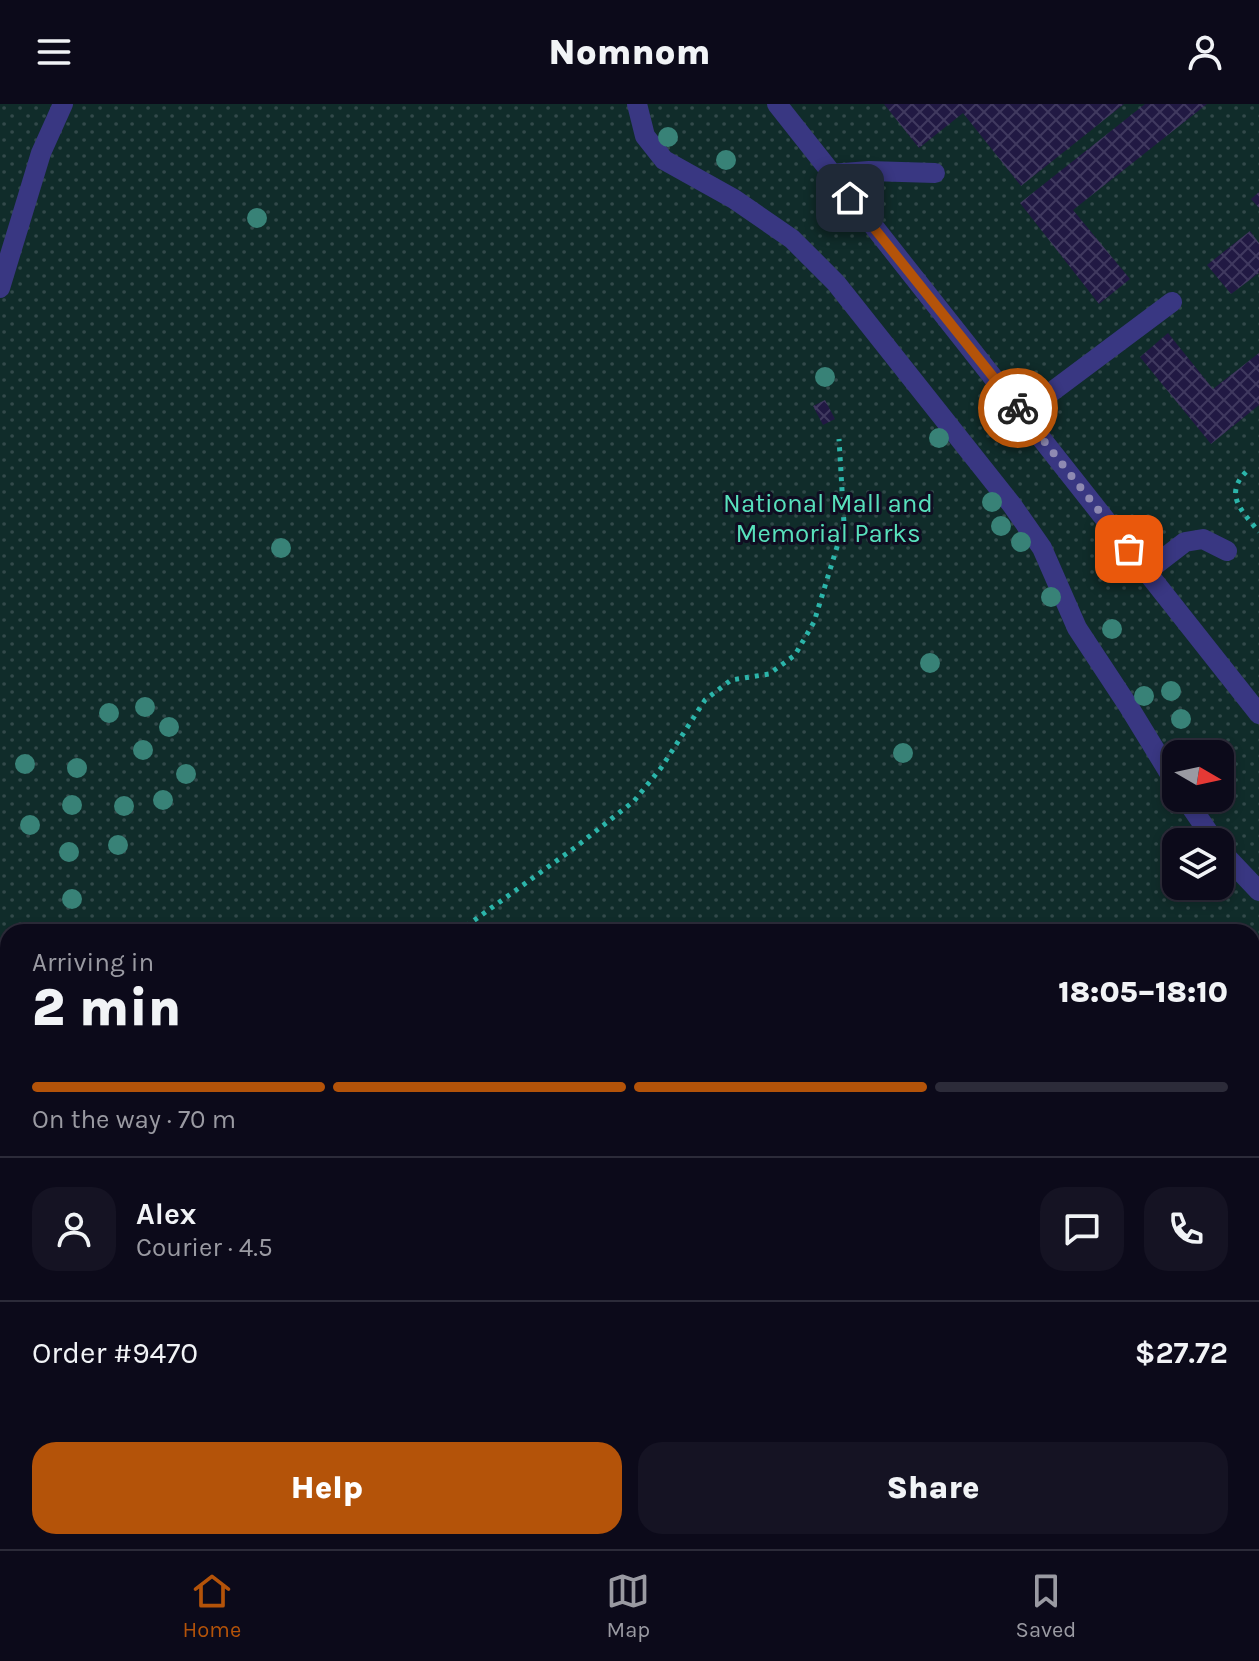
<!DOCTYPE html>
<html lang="en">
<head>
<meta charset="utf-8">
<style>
  body { margin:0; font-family:Karla,sans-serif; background:#151323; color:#f1f3f6; height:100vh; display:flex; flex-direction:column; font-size:30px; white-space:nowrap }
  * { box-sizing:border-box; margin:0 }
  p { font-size:26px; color:#9a9aa2 }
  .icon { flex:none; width:44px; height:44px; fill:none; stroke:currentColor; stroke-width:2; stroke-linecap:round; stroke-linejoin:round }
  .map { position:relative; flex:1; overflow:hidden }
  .panel { position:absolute; left:0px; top:820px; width:1260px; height:626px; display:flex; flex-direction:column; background:#0c0a1a; border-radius:24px 24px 0 0; box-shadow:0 4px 12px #0003,0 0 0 2px #2c2b39 }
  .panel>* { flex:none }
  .needle { width:52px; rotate:99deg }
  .controls { position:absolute; left:1162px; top:636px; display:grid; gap:16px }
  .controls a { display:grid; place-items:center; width:72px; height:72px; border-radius:16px; background:#0c0a1a; box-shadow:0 4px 12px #0003,0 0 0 2px #2c2b39; font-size:40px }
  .pin { position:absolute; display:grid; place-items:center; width:68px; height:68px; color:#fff; margin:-34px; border-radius:16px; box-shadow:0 4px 12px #0006 }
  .courier { position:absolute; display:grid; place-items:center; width:80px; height:80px; margin:-40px; border:6px solid #b45309; border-radius:50%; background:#fff; color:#222; box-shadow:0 2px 10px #0007 }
  .overview em { font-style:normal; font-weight:800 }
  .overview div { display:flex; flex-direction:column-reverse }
  .overview { display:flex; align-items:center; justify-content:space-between; height:136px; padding:0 32px }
  h1 { font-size:52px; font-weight:800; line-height:60px }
  .bar { display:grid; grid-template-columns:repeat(4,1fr); gap:12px 8px; align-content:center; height:96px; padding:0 32px }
  .bar i { height:10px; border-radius:6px; background:#2c2b39 }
  .bar .on { background:#b45309 }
  .bar p { grid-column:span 4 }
  .line { display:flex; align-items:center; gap:20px; padding:0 32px; border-top:2px solid #2c2b39 }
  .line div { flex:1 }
  .round { display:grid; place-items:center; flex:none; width:84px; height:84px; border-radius:24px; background:#151323 }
  .primary-button { display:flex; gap:16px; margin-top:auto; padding:16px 32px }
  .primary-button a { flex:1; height:92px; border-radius:24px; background:#b45309; color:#fff; font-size:32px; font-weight:800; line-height:92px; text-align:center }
  .primary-button a+a { background:#151323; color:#f1f3f6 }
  header { display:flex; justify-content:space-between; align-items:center; height:104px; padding:0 32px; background:#0c0a1a; font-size:36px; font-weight:800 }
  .menu { display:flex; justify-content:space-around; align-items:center; height:112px; border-top:2px solid #2c2b39; background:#0c0a1a; font-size:22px; color:#9a9aa2 }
  .menu a { display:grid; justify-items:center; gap:4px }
  .menu .on { color:#b45309 }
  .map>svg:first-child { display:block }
  .park { fill:url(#park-dots); fill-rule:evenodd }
  .water { fill:url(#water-ripples) }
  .building { fill:url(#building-cross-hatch) }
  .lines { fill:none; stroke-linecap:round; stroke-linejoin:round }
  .path { stroke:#2cb5aa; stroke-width:5; stroke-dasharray:4 6; stroke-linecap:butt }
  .minor { stroke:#393782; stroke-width:20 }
  .tree { fill:#388277 }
  .done { stroke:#8f8ab2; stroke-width:8; stroke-dasharray:0 14.4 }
  .route { stroke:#b45309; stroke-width:10 }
  .labels { text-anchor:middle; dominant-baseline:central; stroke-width:6; stroke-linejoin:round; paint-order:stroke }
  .park-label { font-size:26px; fill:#58e1bc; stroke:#100d22 }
</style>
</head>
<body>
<header><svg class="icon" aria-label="menu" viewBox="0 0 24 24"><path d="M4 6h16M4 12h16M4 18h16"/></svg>Nomnom<svg class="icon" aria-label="person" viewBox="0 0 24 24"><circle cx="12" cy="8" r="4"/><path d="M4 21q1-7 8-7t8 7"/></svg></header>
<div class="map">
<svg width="1259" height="1445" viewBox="0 0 1259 1445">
  <defs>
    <pattern id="park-dots" width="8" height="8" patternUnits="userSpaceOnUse" patternTransform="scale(2)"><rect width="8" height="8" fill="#102c2a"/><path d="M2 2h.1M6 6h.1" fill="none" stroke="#32494a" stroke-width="1.8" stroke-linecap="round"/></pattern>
    <pattern id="water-ripples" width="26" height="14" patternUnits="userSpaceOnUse" patternTransform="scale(2)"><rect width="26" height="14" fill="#0c2447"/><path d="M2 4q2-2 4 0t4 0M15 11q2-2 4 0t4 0" fill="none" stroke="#2e4363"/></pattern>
    <pattern id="building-cross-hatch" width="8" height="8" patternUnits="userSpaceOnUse" patternTransform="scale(2)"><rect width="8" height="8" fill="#211943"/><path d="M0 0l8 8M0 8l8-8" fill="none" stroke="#40395f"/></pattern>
  </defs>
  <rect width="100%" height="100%" fill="#100d22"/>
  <path class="park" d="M0 0H1259V1269L1252 1274V828H8V1438H1037L1028 1445H0ZM1176 650H1220V694H1176ZM1176 738H1220V782H1176Z"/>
  <path class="water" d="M1259 1269V1445H1028L1037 1438H1252V1274Z"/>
  <path class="building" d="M884 0H1124L1021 82 963 9 919 44Z
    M1145 0H1207L1073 106 1130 175 1099 200 1020 99Z
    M1259 88V104L1251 95Z
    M1250 127 1259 139V169L1231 190 1207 161Z
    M1168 229 1213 285 1259 249V301L1211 340 1140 253Z
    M825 296 835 315 823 321 813 302Z"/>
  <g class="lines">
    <path class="path" d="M1246 368C1223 391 1243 408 1259 428
      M458 828 577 742 634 697 661 664 705 596 731 576 769 570 795 551 814 518 844 420 839 335
      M0 1092 8 1091
      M0 1115 8 1122
      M0 1359 8 1370
      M57 1438 61 1445"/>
    <path class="minor" d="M637 0 645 32 664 56 734 95 792 135 836 179 1012 401 1042 444 1077 524 1129 603 1176 680
      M777 0 1259 610
      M831 70 869 67 935 69
      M0 184 41 49 63 0
      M1022 310 1172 198
      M1146 468 1185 438 1203 435 1227 447
      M1185 694 1215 738
      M1220 746 1259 787
      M1252 978 1259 973
      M1252 1071 1259 1065
      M1252 1165 1259 1160
      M0 1219 8 1216
      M97 1438 105 1445
      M592 1445 602 1438
      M746 1445 756 1438
      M864 1445 874 1438"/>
  </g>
  <g class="tree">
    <circle cx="668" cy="33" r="10"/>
    <circle cx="726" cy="56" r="10"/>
    <circle cx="257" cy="114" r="10"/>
    <circle cx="825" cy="273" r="10"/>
    <circle cx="939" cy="334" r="10"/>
    <circle cx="992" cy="398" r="10"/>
    <circle cx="1001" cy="422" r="10"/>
    <circle cx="1021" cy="438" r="10"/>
    <circle cx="281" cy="444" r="10"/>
    <circle cx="1051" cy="493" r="10"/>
    <circle cx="1112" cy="525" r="10"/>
    <circle cx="930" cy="559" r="10"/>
    <circle cx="1171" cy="587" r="10"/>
    <circle cx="1144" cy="592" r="10"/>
    <circle cx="145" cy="603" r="10"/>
    <circle cx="109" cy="609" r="10"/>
    <circle cx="1181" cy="615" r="10"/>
    <circle cx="169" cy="623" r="10"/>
    <circle cx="143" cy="646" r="10"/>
    <circle cx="903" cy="649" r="10"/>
    <circle cx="25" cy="660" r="10"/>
    <circle cx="77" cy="664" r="10"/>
    <circle cx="186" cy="670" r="10"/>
    <circle cx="163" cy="696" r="10"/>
    <circle cx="72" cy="701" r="10"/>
    <circle cx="124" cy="702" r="10"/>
    <circle cx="30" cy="721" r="10"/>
    <circle cx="118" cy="741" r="10"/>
    <circle cx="69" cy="748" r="10"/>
    <circle cx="72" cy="795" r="10"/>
  </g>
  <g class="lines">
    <path class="done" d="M1018 304 1129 445"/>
    <path class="route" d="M850 94 1018 304"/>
  </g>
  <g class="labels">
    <g class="park-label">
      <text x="828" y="399">National Mall and<tspan x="828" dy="30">Memorial Parks</tspan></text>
    </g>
  </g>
</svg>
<div class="controls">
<a><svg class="needle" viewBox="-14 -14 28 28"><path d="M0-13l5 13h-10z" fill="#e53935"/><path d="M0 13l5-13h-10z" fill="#9a9aa2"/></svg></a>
<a><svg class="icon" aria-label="layers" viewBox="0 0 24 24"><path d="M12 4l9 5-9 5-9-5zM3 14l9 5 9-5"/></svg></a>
</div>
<div class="pin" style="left:1129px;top:445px;background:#ea580c"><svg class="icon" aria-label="bag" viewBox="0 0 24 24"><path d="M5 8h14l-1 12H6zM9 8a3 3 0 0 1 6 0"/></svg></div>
<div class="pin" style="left:850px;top:94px;background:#1f2937"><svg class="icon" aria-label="home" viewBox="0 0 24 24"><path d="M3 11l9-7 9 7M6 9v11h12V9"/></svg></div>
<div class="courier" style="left:1018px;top:304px"><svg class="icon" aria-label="bike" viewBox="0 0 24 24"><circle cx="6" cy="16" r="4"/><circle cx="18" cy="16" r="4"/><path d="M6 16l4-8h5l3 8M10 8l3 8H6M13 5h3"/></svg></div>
<section class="panel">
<div class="overview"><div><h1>2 min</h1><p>Arriving in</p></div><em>18:05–18:10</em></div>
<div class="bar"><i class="on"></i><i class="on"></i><i class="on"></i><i></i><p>On the way · 70 m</p></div>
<div class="line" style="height:144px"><a class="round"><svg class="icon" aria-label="person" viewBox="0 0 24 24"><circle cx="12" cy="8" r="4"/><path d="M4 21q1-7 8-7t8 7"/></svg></a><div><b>Alex</b><p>Courier · 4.5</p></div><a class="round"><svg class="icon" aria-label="chat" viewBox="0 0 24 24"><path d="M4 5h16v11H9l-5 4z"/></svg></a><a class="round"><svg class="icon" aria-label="phone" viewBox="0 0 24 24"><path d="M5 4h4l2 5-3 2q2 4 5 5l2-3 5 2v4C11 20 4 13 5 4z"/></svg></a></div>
<div class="line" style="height:104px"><div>Order #9470</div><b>$27.72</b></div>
<div class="primary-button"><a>Help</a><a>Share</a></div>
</section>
</div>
<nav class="menu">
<a class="on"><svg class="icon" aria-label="home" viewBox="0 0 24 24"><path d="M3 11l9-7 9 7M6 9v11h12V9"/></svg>Home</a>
<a><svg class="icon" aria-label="map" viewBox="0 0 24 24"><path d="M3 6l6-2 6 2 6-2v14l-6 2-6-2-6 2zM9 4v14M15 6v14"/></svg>Map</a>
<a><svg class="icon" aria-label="saved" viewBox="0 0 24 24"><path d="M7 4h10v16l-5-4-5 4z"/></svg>Saved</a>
</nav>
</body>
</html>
